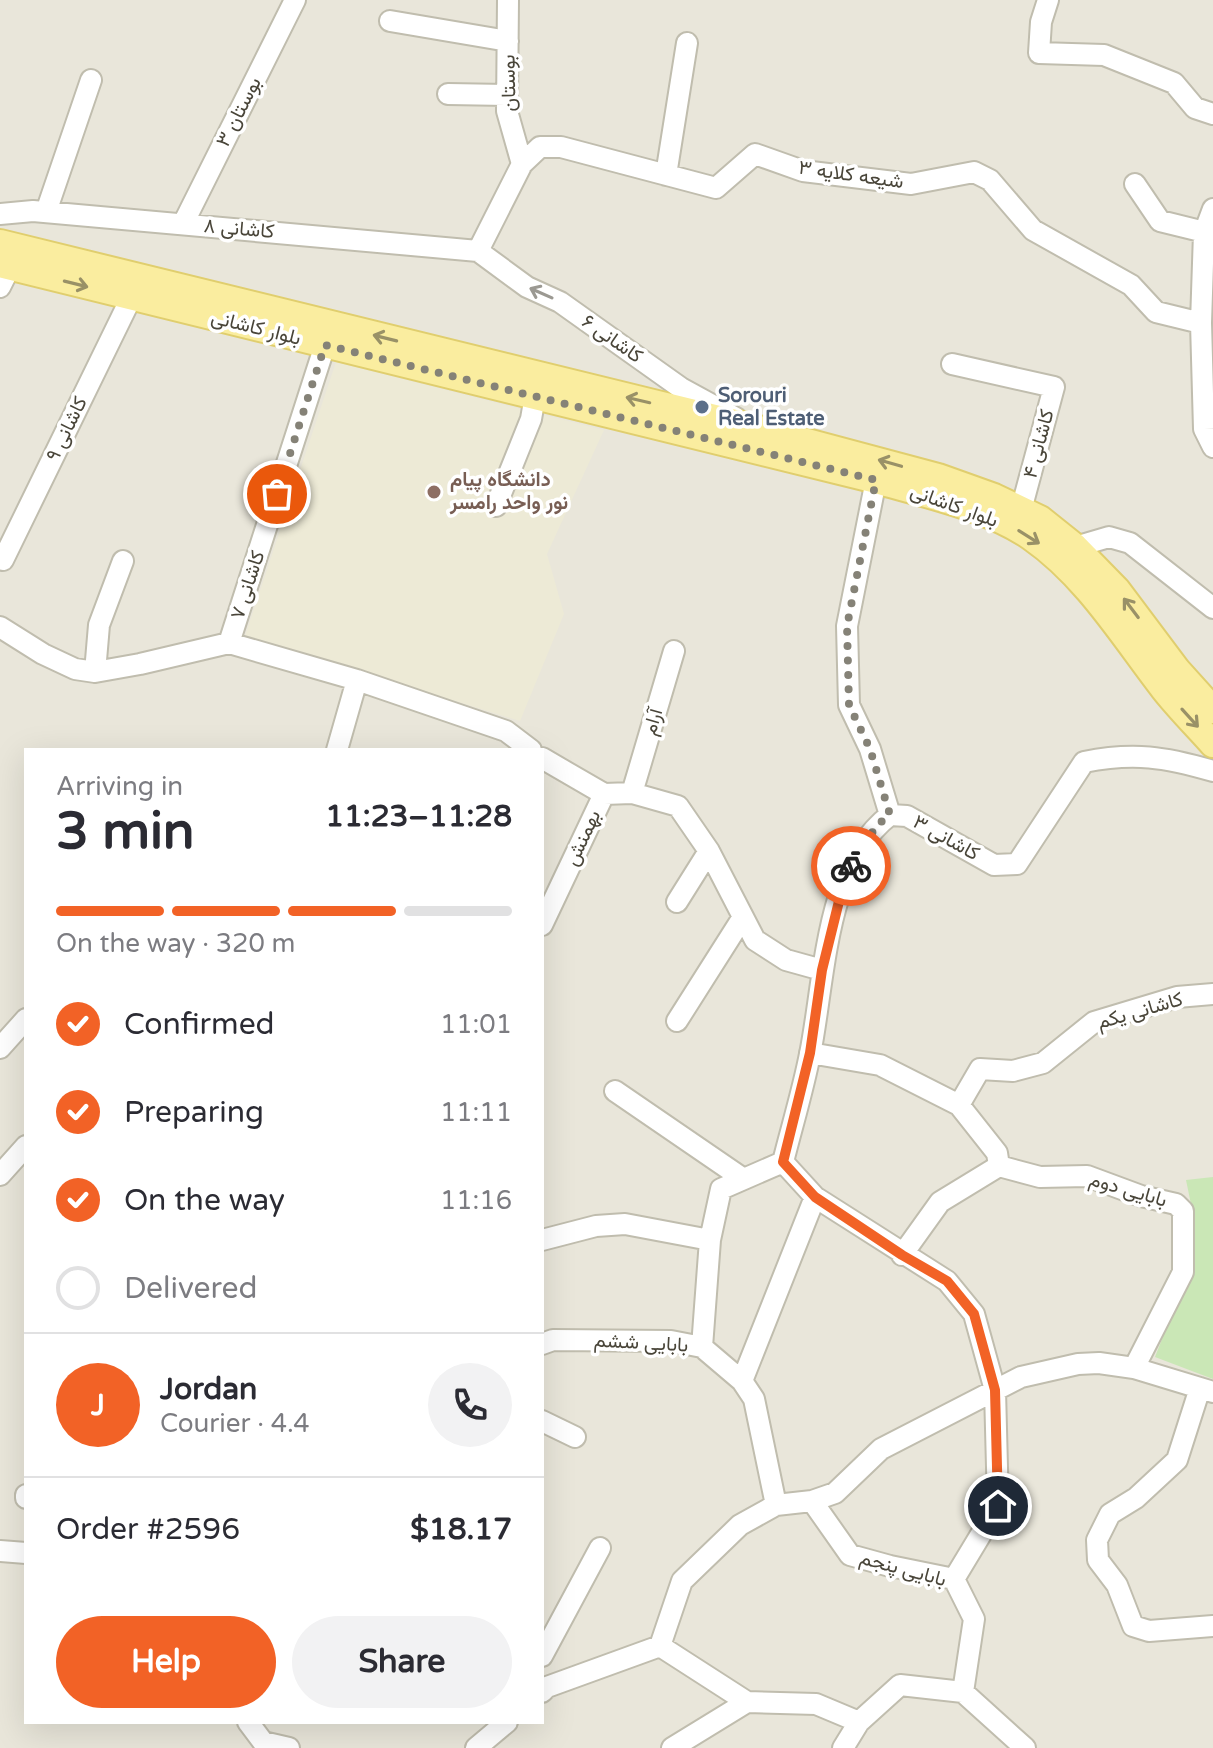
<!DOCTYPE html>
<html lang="en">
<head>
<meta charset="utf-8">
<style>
  body { margin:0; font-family:"Varela Round",Vazirmatn,sans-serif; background:#f2f2f3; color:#2b2b33; height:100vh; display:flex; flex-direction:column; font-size:30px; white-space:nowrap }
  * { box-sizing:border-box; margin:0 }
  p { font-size:26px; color:#7c7c81 }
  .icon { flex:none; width:44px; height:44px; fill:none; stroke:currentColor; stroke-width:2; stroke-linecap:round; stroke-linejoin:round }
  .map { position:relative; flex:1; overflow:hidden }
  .panel { position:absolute; left:24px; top:748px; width:520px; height:976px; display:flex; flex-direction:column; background:#fff; border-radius:0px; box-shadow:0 8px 32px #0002 }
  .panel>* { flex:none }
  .pin { position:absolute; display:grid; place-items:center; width:68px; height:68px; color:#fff; margin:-34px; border:4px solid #fff; border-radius:50%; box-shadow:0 2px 8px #0007 }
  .courier { position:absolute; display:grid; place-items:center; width:80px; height:80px; margin:-40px; border:6px solid #f26226; border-radius:50%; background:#fff; color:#222; box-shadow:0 2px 10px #0007 }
  .summary em { font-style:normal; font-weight:700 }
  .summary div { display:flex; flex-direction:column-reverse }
  .summary { display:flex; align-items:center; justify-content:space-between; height:136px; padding:0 32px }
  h1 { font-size:52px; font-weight:700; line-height:60px }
  .bar { display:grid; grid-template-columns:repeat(4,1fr); gap:12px 8px; align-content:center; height:96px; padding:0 32px }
  .bar i { height:10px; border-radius:6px; background:#e1e1e2 }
  .bar .active { background:#f26226 }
  .bar p { grid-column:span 4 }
  .line { display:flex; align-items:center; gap:20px; padding:0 32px; border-top:2px solid #e1e1e2 }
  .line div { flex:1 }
  .round { display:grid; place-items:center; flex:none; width:84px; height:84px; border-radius:42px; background:#f2f2f3 }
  ol { padding:0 32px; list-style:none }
  li { display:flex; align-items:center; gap:24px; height:88px }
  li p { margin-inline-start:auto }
  li .icon { padding:8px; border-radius:50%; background:#f26226; color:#fff; stroke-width:4 }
  li:last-child { color:#7c7c81 }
  li i { width:44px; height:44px; border:4px solid #e1e1e2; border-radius:50% }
  .cta { display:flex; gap:16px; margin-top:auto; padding:16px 32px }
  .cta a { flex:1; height:92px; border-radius:48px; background:#f26226; color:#fff; font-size:32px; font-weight:700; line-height:92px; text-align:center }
  .cta a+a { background:#f2f2f3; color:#2b2b33 }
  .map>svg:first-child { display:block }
  .residential { fill:#e9e6da; fill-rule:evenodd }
  .education { fill:#edead6 }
  .green { fill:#cae7b6 }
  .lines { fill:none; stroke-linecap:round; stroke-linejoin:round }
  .minor-casing { stroke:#c0bdae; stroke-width:24 }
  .major-casing { stroke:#e0ce6e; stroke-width:30 }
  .minor { stroke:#fff; stroke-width:20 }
  .major { stroke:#faed9f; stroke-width:26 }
  .oneway { stroke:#999167 }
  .oneway2 { stroke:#9b9992 }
  .done { stroke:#858277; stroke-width:8; stroke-dasharray:0 14.4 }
  .route { stroke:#f26226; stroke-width:10 }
  .service-dot { fill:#5c6f8a; stroke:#fff; stroke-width:3 }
  .education-dot { fill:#8d6e63; stroke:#fff; stroke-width:3 }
  .labels { text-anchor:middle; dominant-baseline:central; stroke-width:7; stroke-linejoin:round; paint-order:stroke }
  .street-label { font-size:20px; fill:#494539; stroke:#fff }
  .service-label { font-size:20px; font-weight:bold; fill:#4e5e75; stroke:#fff; text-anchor:start }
  .education-label { font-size:20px; font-weight:bold; fill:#785e54; stroke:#fff; text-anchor:start }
</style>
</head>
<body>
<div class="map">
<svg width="1213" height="1748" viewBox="0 0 1213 1748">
  <rect width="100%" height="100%" fill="#f5f3eb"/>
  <path class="residential" d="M0 0H1213V1748H0ZM26 750H542V1722H26Z"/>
  <path class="education" d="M336 362 604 430 547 554 564 614 520 721 245 636Z"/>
  <path class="green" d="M1213 1177V1379L1155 1357 1185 1280 1193 1214 1186 1180Z"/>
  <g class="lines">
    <defs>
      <path id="minor" d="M508 0 507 111 522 164
        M1048 0 1041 22 1039 53 1104 55 1174 83 1195 108 1213 114
        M390 21 508 41
        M448 94 507 95
        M666 175 687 43
        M1135 184 1160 221 1213 234
        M1213 209 1204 233 1201 323 1204 429 1213 447
        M46 212 91 80
        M0 214 33 211 478 251
        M183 224 295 0
        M478 251 522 164 540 147H561L716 188 755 154 803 171 911 184 974 172 990 180 1033 230 1131 285 1156 312 1201 323
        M478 251 527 287 560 302 681 388 736 418
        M0 287 10 267
        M952 364 1054 387 1021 510
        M876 480 847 626 849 705 870 749 890 815
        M496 506 531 419 535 396
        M1075 547 1109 537 1130 543 1213 608
        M3 560 131 298
        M0 627 43 654 75 669 95 672 140 664 229 643 357 680 506 731 531 750
        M229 643 325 345
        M95 672 99 625 123 561
        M337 750 357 680
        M542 758 604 794 632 793 678 806 709 851 755 940 786 960 822 970
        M632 793 674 651
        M677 902 709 851
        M542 925 604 794
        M677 1021 743 917
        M0 1048 26 1019
        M810 1053 880 1065 959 1105 997 1153 999 1166
        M615 1091 742 1178
        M959 1105 980 1069 1013 1071 1043 1063 1094 1022 1177 997 1213 994
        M999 1166 1040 1177 1087 1176 1141 1196 1176 1204 1183 1211V1272L1134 1368
        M0 1175 26 1146
        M542 1240 596 1226 625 1224 710 1240
        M902 1255 940 1202 999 1166
        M542 1344 553 1340 671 1341 702 1347 742 1381 754 1399 776 1505
        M702 1347 710 1240 721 1189 783 1162
        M742 1381 815 1197
        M1200 1388 1177 1460 1136 1498 1110 1514 1097 1540 1098 1560 1117 1585 1133 1626 1149 1631 1213 1626
        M542 1421 575 1437
        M26 1495V1498
        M812 1501 850 1555 890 1566 954 1579 974 1619 963 1692
        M0 1551 26 1553
        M954 1579 998 1506 995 1390 974 1314 947 1281 815 1197 783 1162C792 1126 803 1090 810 1054 825 980 825 864 890 815L907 816 994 865 1017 864 1084 762C1134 752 1165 757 1213 771
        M660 1646 747 1702
        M542 1656 600 1548
        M542 1692 547 1687 660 1646 682 1581 740 1525 776 1505 812 1501 835 1493 881 1449 1021 1377 1078 1364 1099 1363 1134 1368 1213 1392
        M747 1702 816 1704 859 1722 900 1685 963 1692 1025 1748
        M248 1722 263 1742 289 1748
        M476 1748 507 1722
        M672 1748 747 1702
        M843 1748 859 1722"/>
      <path id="major" d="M0 243 747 426 938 477 994 497 1040 519 1075 547 1117 590 1177 670 1213 710
        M0 264 876 480C925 494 989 508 1031 537 1087 576 1123 636 1164 689 1179 708 1197 726 1213 744"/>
    </defs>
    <use href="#minor" class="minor-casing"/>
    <use href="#major" class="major-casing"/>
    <use href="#minor" class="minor"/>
    <use href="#major" class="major"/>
  </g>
  <defs><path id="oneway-shaft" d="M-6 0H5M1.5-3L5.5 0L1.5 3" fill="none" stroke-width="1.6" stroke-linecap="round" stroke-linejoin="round" transform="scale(2)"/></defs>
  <g class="oneway">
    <use href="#oneway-shaft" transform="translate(76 284) rotate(14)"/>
    <use href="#oneway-shaft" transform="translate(385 338) rotate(-166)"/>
    <use href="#oneway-shaft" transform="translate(638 400) rotate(-167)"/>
    <use href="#oneway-shaft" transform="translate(890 463) rotate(-164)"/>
    <use href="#oneway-shaft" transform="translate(1029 537) rotate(32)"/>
    <use href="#oneway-shaft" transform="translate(1131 608) rotate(-127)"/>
    <use href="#oneway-shaft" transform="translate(1190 718) rotate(48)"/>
  </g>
  <use class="oneway2" href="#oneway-shaft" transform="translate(541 293) rotate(-156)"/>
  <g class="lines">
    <path class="done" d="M277 494 325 345 876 480 847 626 849 705 870 749 890 815 877 825 851 866"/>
    <path class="route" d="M851 866 845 877 822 970 810 1053 783 1162 815 1197 902 1255 947 1281 974 1314 995 1390 998 1506"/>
  </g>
  <circle class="service-dot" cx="702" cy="407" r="8"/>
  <circle class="education-dot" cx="434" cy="492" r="8"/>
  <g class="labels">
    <g class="street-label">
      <text transform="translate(509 83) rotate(-91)">بوستان</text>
      <text transform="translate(239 112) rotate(-63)">بوستان ۳</text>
      <text transform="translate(851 175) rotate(8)">شیعه کلایه ۳</text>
      <text transform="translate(239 229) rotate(5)">کاشانی ۸</text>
      <text transform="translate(256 328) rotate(14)">بلوار کاشانی</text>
      <text transform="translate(612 339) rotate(35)">کاشانی ۶</text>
      <text transform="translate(67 429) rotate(-64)">کاشانی ۹</text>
      <text transform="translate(1039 444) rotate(-75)">کاشانی ۴</text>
      <text transform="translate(954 506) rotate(20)">بلوار کاشانی</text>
      <text transform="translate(248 585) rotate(-72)">کاشانی ۷</text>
      <text transform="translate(653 722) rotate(-74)">آرام</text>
      <text transform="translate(583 838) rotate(-65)">بهمنش</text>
      <text transform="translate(946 838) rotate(29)">کاشانی ۳</text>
      <text transform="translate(1140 1011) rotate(-16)">کاشانی یکم</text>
      <text transform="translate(1128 1190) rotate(16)">بابایی دوم</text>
      <text transform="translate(641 1343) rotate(3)">بابایی ششم</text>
      <text transform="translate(903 1569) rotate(15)">بابایی پنجم</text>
    </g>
    <g class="service-label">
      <text x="718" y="396">Sorouri<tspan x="718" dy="23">Real Estate</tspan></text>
    </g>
    <g class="education-label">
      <text x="450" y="480">دانشگاه پیام<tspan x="450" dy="23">نور واحد رامسر</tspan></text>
    </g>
  </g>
</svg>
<div class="pin" style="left:277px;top:494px;background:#ea580c"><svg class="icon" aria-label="bag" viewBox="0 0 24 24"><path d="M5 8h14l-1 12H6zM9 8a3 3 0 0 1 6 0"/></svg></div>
<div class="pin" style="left:998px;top:1506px;background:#1f2937"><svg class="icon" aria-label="home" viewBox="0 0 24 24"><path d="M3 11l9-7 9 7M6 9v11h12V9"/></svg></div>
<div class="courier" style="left:851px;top:866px"><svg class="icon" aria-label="bike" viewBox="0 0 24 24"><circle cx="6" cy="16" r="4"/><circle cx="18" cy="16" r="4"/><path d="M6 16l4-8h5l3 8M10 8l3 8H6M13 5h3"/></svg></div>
<section class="panel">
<div class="summary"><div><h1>3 min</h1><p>Arriving in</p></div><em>11:23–11:28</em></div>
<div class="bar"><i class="active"></i><i class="active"></i><i class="active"></i><i></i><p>On the way · 320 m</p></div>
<ol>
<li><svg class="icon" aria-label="check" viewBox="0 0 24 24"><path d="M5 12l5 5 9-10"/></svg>Confirmed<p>11:01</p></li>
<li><svg class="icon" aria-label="check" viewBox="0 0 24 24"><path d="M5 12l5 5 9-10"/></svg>Preparing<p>11:11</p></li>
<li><svg class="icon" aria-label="check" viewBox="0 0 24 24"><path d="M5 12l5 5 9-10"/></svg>On the way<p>11:16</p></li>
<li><i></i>Delivered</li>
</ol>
<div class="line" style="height:144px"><b class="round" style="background:#f26226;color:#fff">J</b><div><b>Jordan</b><p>Courier · 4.4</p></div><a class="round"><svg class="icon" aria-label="phone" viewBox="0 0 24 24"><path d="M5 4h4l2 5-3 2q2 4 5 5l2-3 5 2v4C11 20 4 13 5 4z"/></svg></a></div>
<div class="line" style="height:104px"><div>Order #2596</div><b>$18.17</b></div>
<div class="cta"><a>Help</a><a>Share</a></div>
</section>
</div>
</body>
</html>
